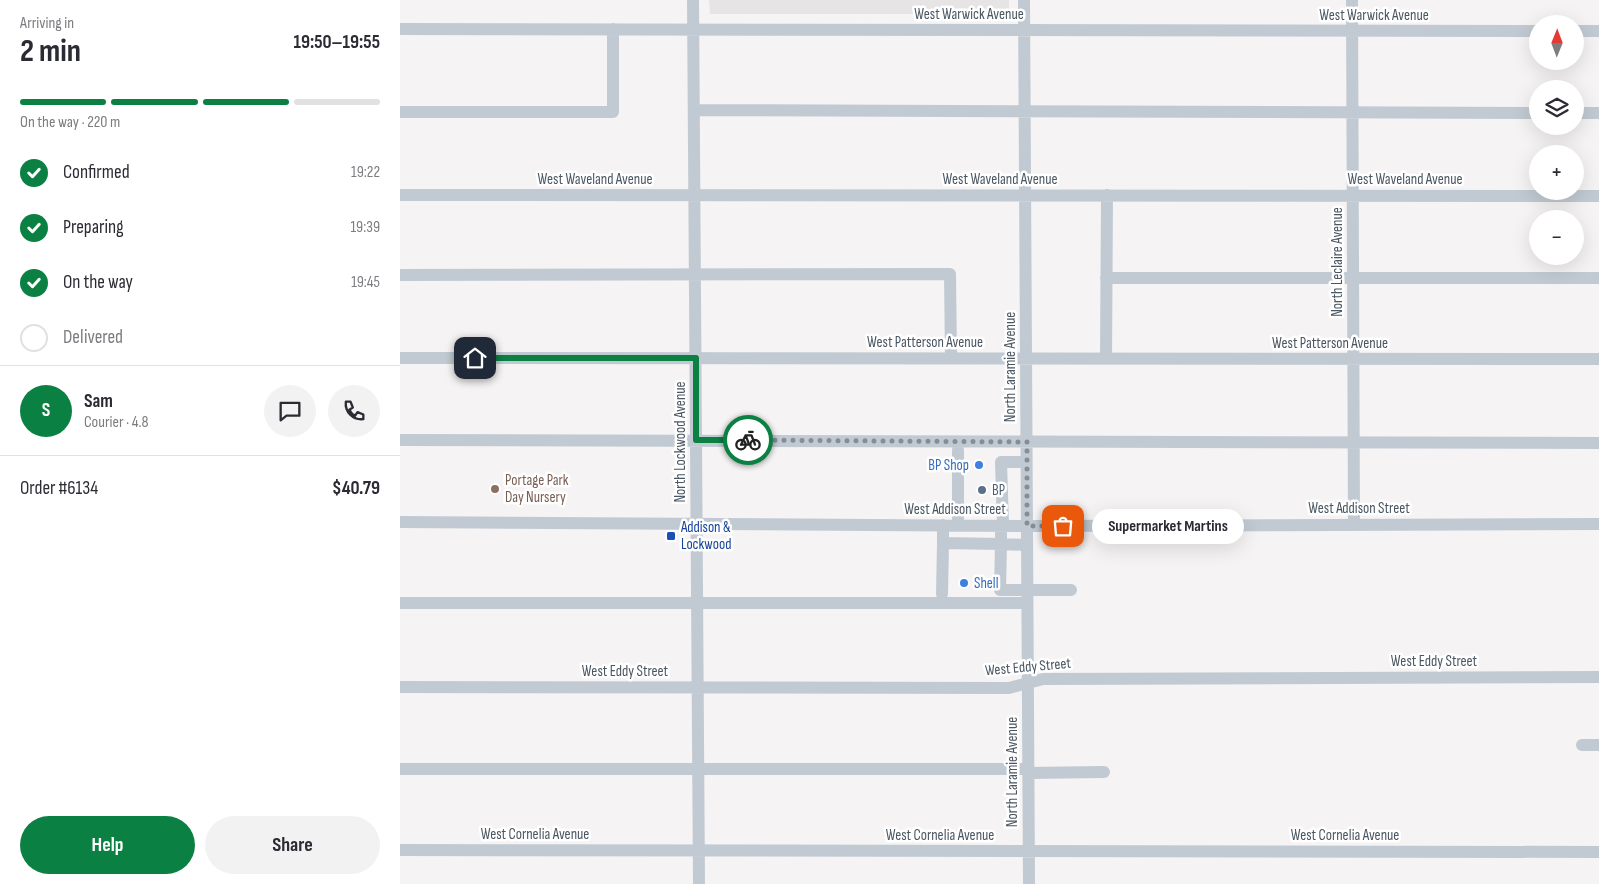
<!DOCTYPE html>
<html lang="en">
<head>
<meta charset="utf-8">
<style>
  body { margin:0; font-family:"Sofia Sans Condensed",sans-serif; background:#f2f2f3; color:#2b2b33; height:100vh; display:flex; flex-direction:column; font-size:19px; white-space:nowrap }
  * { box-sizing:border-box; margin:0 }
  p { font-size:16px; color:#7c7c81 }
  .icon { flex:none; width:28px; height:28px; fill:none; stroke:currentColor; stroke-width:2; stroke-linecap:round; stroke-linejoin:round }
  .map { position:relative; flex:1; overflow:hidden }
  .drawer { display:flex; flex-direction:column; background:#fff; width:400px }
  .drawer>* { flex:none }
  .needle { width:32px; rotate:1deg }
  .controls { position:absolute; left:1129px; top:15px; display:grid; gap:10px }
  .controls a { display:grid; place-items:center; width:55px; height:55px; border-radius:50%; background:#fff; box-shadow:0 5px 20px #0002; font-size:25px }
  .pin { position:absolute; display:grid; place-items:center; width:42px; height:42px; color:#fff; margin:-21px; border-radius:10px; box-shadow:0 2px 8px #0006 }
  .courier { position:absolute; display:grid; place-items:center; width:50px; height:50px; margin:-25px; border:4px solid #0b8043; border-radius:50%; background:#fff; color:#222; box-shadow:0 1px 6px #0007 }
  .bubble { position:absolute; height:35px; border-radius:18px; background:#fff; box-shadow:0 5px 20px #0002; font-size:16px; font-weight:700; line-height:35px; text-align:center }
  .summary em { font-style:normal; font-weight:700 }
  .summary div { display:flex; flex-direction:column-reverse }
  .summary { display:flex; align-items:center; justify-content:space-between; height:85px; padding:0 20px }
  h1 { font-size:32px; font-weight:700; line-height:38px }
  .bar { display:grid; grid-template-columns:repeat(4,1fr); gap:8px 5px; align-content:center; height:60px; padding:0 20px }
  .bar i { height:6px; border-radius:4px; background:#e1e1e2 }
  .bar .on { background:#0b8043 }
  .bar p { grid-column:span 4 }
  .line { display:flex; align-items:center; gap:12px; padding:0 20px; border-top:1px solid #e1e1e2 }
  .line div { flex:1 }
  .round { display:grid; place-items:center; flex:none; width:52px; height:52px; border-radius:26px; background:#f2f2f3 }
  ol { padding:0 20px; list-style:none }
  li { display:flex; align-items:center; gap:15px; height:55px }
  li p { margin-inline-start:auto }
  li .icon { padding:5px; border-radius:50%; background:#0b8043; color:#fff; stroke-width:4 }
  li:last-child { color:#7c7c81 }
  li i { width:28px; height:28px; border:2px solid #e1e1e2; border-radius:50% }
  .cta { display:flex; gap:10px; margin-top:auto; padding:10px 20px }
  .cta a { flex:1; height:58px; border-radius:30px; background:#0b8043; color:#fff; font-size:20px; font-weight:700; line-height:58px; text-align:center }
  .cta a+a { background:#f2f2f3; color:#2b2b33 }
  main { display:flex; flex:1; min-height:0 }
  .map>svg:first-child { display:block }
  .education { fill:#e6e4e5 }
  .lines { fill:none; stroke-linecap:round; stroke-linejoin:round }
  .minor { stroke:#c1cad2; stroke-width:12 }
  .done { stroke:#868d94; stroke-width:5; stroke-dasharray:0 9 }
  .route { stroke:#0b8043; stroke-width:6 }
  .shop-dot { fill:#3f7fe0; stroke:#fff; stroke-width:2 }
  .education-dot { fill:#8d6e63; stroke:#fff; stroke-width:2 }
  .service-dot { fill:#5c6f8a; stroke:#fff; stroke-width:2 }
  .transit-dot { fill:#1a4fb4; stroke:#fff; stroke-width:2 }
  .labels { text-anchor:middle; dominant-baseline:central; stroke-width:5; stroke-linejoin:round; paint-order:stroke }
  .street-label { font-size:15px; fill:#4a5661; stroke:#fff }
  .shop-label { font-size:15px; fill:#366cbe; stroke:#fff; text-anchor:end }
  .education-label { font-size:15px; fill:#785e54; stroke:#fff; text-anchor:start }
  .service-label { font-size:15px; fill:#4e5e75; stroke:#fff; text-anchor:start }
  .transit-label { font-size:15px; fill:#164399; stroke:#fff; text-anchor:start }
</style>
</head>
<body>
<main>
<section class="drawer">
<div class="summary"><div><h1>2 min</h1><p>Arriving in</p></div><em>19:50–19:55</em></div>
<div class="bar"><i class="on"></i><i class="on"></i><i class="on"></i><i></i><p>On the way · 220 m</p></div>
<ol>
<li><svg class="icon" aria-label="check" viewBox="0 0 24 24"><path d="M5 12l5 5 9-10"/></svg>Confirmed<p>19:22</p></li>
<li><svg class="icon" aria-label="check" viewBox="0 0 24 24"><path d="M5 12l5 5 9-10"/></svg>Preparing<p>19:39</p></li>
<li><svg class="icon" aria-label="check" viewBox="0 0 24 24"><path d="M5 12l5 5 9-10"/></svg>On the way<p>19:45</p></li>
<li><i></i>Delivered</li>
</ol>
<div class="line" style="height:90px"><b class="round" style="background:#0b8043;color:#fff">S</b><div><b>Sam</b><p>Courier · 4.8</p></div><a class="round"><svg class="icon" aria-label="chat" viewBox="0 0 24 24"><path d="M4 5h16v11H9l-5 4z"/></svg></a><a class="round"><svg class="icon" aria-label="phone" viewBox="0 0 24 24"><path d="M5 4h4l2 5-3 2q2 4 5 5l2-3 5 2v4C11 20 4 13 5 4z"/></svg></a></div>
<div class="line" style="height:65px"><div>Order #6134</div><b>$40.79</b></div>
<div class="cta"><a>Help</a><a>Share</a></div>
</section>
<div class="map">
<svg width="1199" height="884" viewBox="0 0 1199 884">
  <rect width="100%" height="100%" fill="#f5f3f3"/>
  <path class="education" d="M309 0H609V14H310Z"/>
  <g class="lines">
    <path class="minor" d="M293 0 299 884
      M624 0 629 884
      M952 0 954 525
      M0 29 1138 31
      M1175 31H1199
      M294 110 1138 113
      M0 112H213V29
      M1175 113H1199
      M0 195 1199 196
      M0 275 550 274 551 358
      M706 278H1199
      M0 358 1199 359
      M706 358 707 195
      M0 440C400 440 799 443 1199 443
      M0 522 627 526 1199 524
      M543 525V543L601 544V525
      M558 525V450
      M603 525 601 462H626
      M627 545 601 544 600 590H671
      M542 594 543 543
      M0 603H627
      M0 687 609 688 643 679 1199 677
      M1182 745H1199
      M0 769H628
      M628 773 704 772
      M0 850 1199 852"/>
  </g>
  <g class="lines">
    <path class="done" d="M348 440 627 442V526H663"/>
    <path class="route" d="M75 358H296V440H348"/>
  </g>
  <g class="shop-dot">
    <circle cx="579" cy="465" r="5"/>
    <circle cx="564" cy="583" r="5"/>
  </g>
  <circle class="education-dot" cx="95" cy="489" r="5"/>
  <circle class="service-dot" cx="582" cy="490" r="5"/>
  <rect class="transit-dot" x="266" y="531" width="10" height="10" rx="2.5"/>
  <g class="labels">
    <g class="street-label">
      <text x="569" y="14">West Warwick Avenue</text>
      <text x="974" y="15">West Warwick Avenue</text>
      <text x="195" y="179">West Waveland Avenue</text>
      <text x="600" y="179">West Waveland Avenue</text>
      <text x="1005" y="179">West Waveland Avenue</text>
      <text transform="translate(937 262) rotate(-90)">North Leclaire Avenue</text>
      <text x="525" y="342">West Patterson Avenue</text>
      <text x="930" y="343">West Patterson Avenue</text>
      <text transform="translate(610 367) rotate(-90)">North Laramie Avenue</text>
      <text transform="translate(280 442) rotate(-90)">North Lockwood Avenue</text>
      <text x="959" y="508">West Addison Street</text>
      <text x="555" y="509">West Addison Street</text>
      <text x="1034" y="661">West Eddy Street</text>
      <text transform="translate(628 667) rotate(-5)">West Eddy Street</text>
      <text x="225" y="671">West Eddy Street</text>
      <text transform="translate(612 772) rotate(-90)">North Laramie Avenue</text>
      <text x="135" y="834">West Cornelia Avenue</text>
      <text x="540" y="835">West Cornelia Avenue</text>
      <text x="945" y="835">West Cornelia Avenue</text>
    </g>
    <g class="shop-label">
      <text x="569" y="465">BP Shop</text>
      <text x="574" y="583" text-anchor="start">Shell</text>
    </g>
    <g class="education-label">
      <text x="105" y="480">Portage Park<tspan x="105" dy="17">Day Nursery</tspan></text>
    </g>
    <g class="service-label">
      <text x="592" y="490">BP</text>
    </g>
    <g class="transit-label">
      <text x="281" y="527">Addison &amp;<tspan x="281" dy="17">Lockwood</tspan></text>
    </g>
  </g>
</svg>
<div class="controls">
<a><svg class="needle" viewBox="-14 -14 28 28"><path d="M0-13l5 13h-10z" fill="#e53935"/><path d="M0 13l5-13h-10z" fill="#7c7c81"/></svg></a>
<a><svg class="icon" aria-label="layers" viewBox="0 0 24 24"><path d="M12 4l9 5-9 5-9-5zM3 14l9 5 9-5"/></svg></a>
<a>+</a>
<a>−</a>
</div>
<div class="pin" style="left:663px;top:526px;background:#ea580c"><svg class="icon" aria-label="bag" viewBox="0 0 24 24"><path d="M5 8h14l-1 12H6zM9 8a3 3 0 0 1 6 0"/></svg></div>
<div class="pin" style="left:75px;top:358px;background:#1f2937"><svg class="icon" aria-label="home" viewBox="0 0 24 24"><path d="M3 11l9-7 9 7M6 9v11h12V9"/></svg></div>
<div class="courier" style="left:348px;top:440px"><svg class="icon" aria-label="bike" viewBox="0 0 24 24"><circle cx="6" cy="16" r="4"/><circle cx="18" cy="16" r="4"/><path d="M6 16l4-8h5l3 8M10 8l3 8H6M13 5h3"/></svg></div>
<div class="bubble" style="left:692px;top:509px;width:152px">Supermarket Martins</div>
</div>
</main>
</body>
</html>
